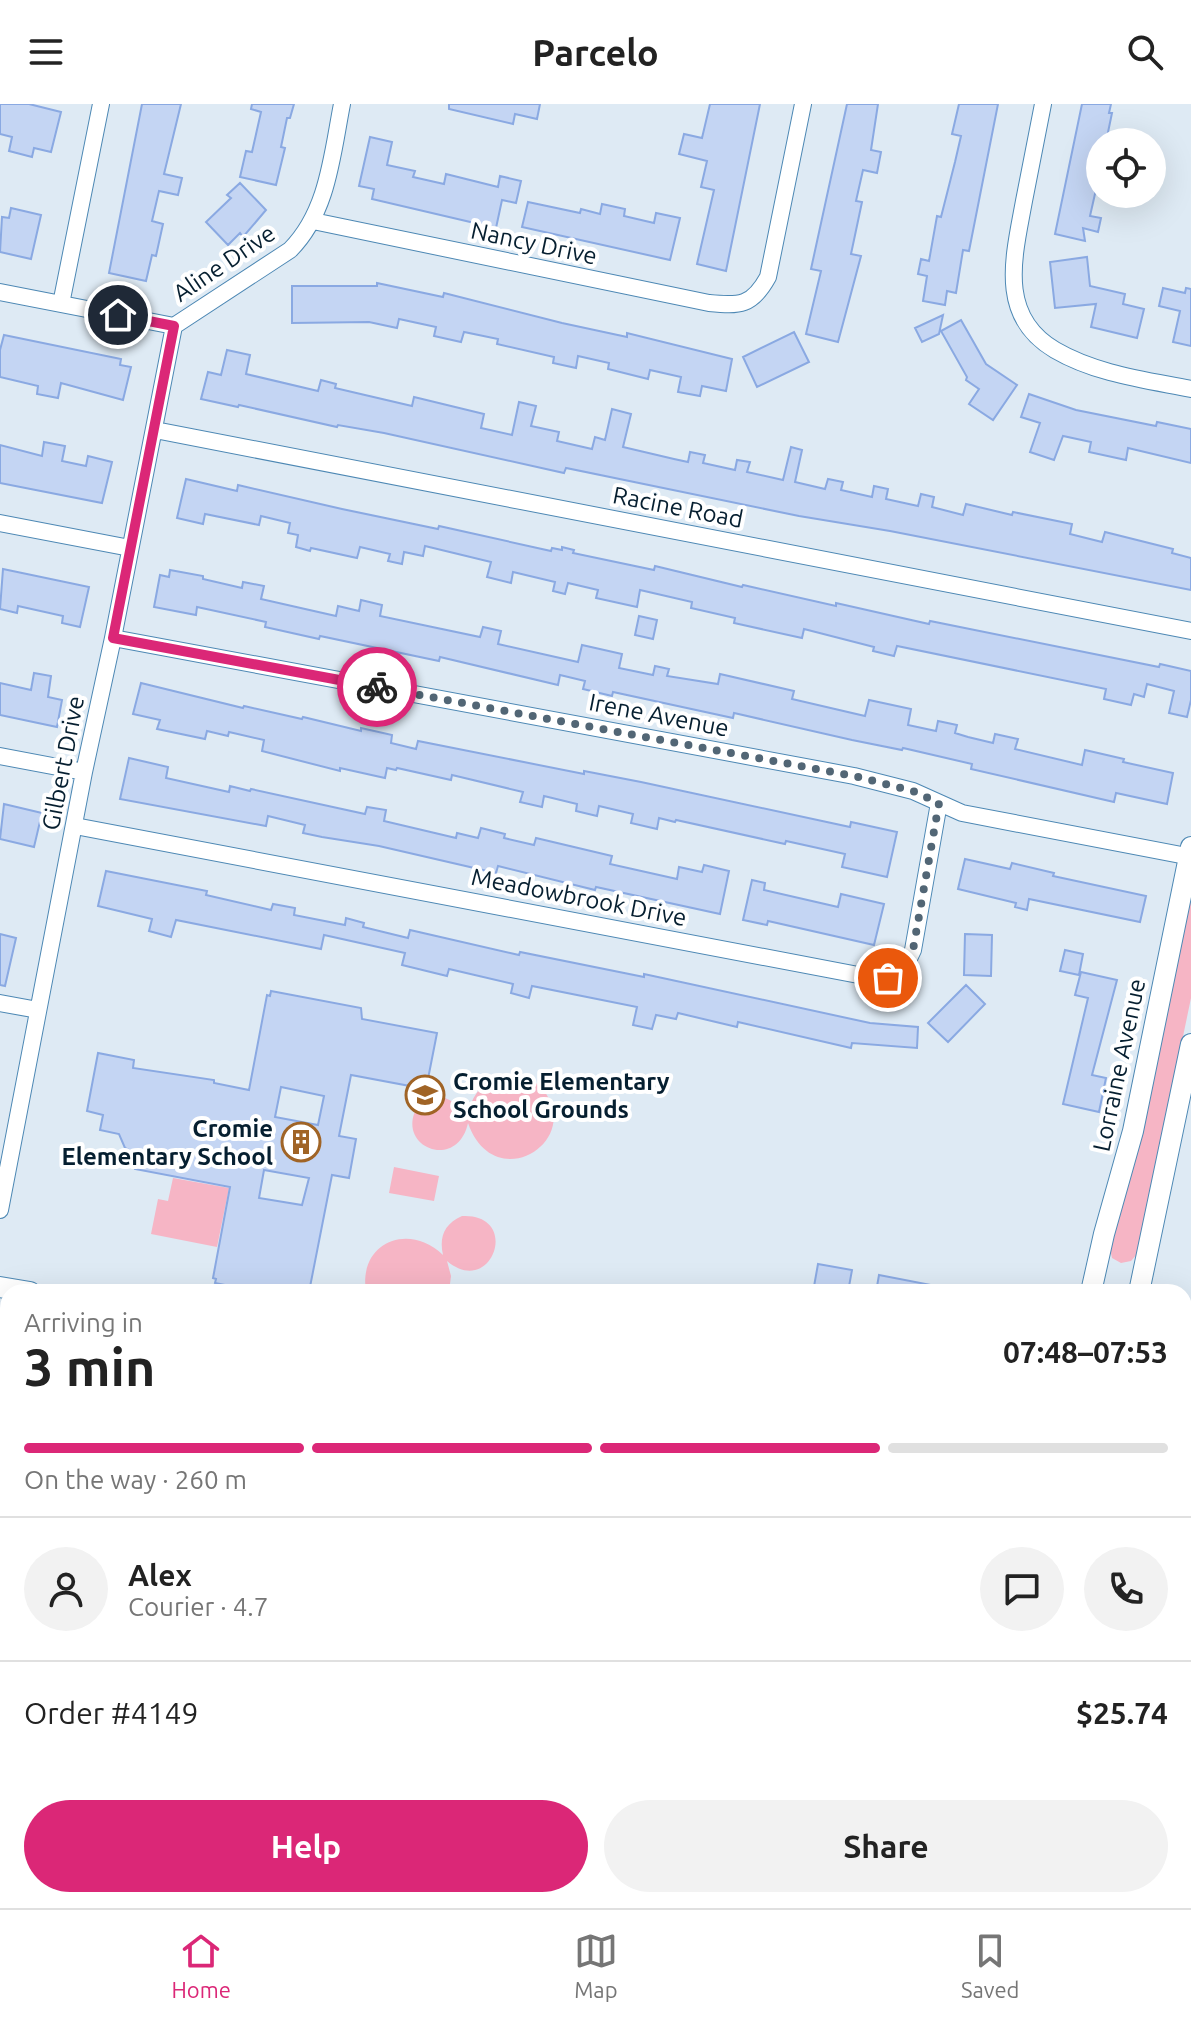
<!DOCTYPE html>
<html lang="en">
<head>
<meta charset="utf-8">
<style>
  body { margin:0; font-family:Ubuntu,sans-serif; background:#f2f2f2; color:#222; height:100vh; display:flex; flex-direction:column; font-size:30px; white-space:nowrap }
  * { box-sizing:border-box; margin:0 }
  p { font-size:26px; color:#767676 }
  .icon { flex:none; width:44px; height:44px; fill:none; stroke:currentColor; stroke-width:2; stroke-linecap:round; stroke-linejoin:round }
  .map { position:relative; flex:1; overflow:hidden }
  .side { position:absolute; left:0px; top:1180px; width:1192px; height:624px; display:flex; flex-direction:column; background:#fff; border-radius:24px 24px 0 0; box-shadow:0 8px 32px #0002 }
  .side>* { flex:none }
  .fabs { position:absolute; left:1086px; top:24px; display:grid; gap:16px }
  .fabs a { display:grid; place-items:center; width:80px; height:80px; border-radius:50%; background:#fff; box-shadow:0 8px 32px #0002; font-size:40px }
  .pin { position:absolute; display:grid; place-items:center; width:68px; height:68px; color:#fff; margin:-34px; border:4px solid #fff; border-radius:50%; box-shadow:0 2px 8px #0007 }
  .courier { position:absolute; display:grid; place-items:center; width:80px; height:80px; margin:-40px; border:6px solid #db2777; border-radius:50%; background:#fff; color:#222; box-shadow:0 2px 10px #0007 }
  .head em { font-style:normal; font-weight:700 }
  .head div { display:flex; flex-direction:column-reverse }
  .head { display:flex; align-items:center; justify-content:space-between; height:136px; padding:0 24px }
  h1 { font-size:52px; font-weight:700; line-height:60px }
  .bar { display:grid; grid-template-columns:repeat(4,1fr); gap:12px 8px; align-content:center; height:96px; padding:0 24px }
  .bar i { height:10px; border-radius:6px; background:#e0e0e0 }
  .bar .selected { background:#db2777 }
  .bar p { grid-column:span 4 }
  .line { display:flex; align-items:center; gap:20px; padding:0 24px; border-top:2px solid #e0e0e0 }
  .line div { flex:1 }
  .round { display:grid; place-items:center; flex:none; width:84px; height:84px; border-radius:42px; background:#f2f2f2 }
  .button { display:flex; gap:16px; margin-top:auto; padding:16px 24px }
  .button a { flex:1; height:92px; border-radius:48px; background:#db2777; color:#fff; font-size:32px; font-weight:700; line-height:92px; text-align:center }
  .button a+a { background:#f2f2f2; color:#222 }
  header { display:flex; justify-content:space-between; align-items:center; height:104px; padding:0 24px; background:#fff; font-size:36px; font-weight:700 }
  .dock { display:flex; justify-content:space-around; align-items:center; height:112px; border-top:2px solid #e0e0e0; background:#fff; font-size:22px; color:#767676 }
  .dock a { display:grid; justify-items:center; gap:4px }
  .dock .selected { color:#db2777 }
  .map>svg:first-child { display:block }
  .green { fill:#f6b5c5 }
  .building { fill:#c4d5f3; stroke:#8aa9e2; stroke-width:2; fill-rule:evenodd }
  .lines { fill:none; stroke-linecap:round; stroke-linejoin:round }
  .minor-casing { stroke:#4d88b4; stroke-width:18 }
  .tertiary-casing { stroke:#4d88b4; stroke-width:22 }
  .minor { stroke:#fff; stroke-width:16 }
  .tertiary { stroke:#fff; stroke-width:20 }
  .done { stroke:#526675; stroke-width:8; stroke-dasharray:0 14.4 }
  .route { stroke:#db2777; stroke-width:10 }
  .labels { text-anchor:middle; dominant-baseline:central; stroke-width:8; stroke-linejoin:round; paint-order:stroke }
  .street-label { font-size:24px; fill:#061f30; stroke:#fff }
  .poi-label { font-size:24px; font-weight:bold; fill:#061f30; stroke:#fff; text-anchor:start }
</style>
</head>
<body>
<header><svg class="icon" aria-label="menu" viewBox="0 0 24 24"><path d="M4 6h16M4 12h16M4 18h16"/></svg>Parcelo<svg class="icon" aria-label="search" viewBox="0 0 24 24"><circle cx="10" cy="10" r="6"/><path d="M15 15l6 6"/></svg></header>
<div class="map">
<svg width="1191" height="1804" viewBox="0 0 1191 1804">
  <rect width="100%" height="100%" fill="#deeaf4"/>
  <path class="green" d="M1191 786V894L1138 1149 1131 1157 1121 1159 1112 1154 1110 1145 1135 1054Z
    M506 971C522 971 535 975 544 987 583 1038 494 1093 468 1019 458 1065 402 1046 414 1010 425 981 456 992 467 1014 472 990 482 977 506 971Z
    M394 1063 439 1072 434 1097 389 1089Z
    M173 1074 229 1084 217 1143 151 1130 158 1095 168 1097Z
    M462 1112C522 1109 492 1195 447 1157L451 1172 449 1188H366C358 1138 409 1118 443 1151 439 1133 444 1120 462 1112Z
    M0 1350 8 1351V1626L0 1625Z"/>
  <path class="building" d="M0 0H29L61 8 51 48 34 44 32 53 9 47 12 33 0 30Z
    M142 0H181L164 70 182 74 178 91 159 87 152 117 163 120 156 152 152 151 146 177 109 169Z
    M252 0H294L290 14H287L281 43 285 44 276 81 240 73 246 47 252 48 261 8 251 5Z
    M449 0H540L537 15 515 10 513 20 449 5Z
    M710 0H760L726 167 697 160 714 86 701 83 707 57 679 50 684 30 702 34Z
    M847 0H878L871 46 881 48 877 69 863 66 856 97 862 98 851 150 861 152 838 238 806 230 821 167 811 165Z
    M959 0H998L969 147 963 146 956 189 947 187 945 201 923 197 927 172 918 170 921 155 929 157 937 112 941 113 955 58 961 32 952 30Z
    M1082 0H1111L1109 9H1112L1106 38H1100V81H1097L1090 112 1101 114 1098 128 1083 124 1085 137 1055 130Z
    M370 33 392 38 387 61 415 67 413 73 444 80 446 70 498 83 500 72 521 77 516 99 502 96 496 124 372 95 374 85 359 82Z
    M240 79 266 106 243 133 240 129 228 141 206 118 231 94 227 91Z
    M528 98 580 109 581 105 600 110 602 100 625 105 624 112 654 119 656 109 680 114 670 156 522 123Z
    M11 104 41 111 31 155 0 148 2 113 9 114Z
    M1087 153 1090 182 1125 190 1123 200 1144 205 1137 234 1091 223 1096 200 1055 204 1050 158Z
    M377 179 443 193 444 189 562 219 627 233V229L732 255 726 287 702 282 700 292 678 288 681 273 650 266 648 275 608 265 609 259 578 252 576 264 553 259 554 253 497 240 498 235 464 228 461 238 434 232 436 223 399 215 397 224 369 218 292 219V182H377Z
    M1163 184 1185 189 1186 184 1191 185V242L1173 238 1180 207 1159 202Z
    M943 211 939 230 922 238 915 224Z
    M961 216 986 260 1017 281 993 316 969 300 979 285 966 276 967 273 941 227Z
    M794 228 809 258 757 283 743 253Z
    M4 231 121 255 120 261 131 263 123 296 61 279 58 294 37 290 38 282 0 273V246Z
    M227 246 250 251 246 270 318 287 321 276 336 280 335 284 412 302 414 293 484 310 481 324 512 331 519 298 536 302 531 322 559 328 557 337 592 345 595 333 605 336 612 305 631 310 623 343 674 355 688 358 690 348 705 351 703 359 735 366 737 356 750 358 747 368 783 376 791 343 802 346 795 378 825 385 828 375 843 378 841 386 872 393 874 382 888 385 886 395 918 402 921 390 934 393 932 403 963 411 966 400 1012 411 1013 408 1072 420 1070 430 1102 438 1105 428 1173 445 1172 449 1191 454V486L890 427 799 412 566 364 564 369 384 329 338 321 337 323 239 301 238 303 201 295 208 268 221 271Z
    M1029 290 1076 306 1156 322 1157 318 1191 325V359L1128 344 1126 356 1089 348 1091 338 1063 332 1054 356 1030 348 1040 319 1021 313Z
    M44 338 65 342 62 357 86 362 88 352 112 358 102 399 0 379V341L42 352Z
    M186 375 237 387 238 381 342 405 438 425 439 422 551 447 552 444 562 446V443L574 446 573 449 654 466 655 462 742 483 743 481 836 502V499L929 520 930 517 1159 563 1160 560 1191 567V596L1187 613 1169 609 1174 587 1147 580 1144 593 1134 590 1131 601 1104 595 1106 585 897 542 894 552 873 547 874 543 804 525 802 534 734 519 735 514 691 504 692 498 640 486 637 503 596 494 598 486 568 479 565 490 553 487 555 478 513 468 511 479 487 473 491 458 425 442 423 452 404 448 402 460 388 457 390 450 360 443 357 454 311 444 310 447 296 443 298 431 288 429 290 419 261 412 259 421 205 410 203 420 177 414Z
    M3 465 89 483 80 523 62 519 63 512 18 502 17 509 0 505Z
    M170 466 203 472V475L242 484 243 478 264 482 261 495 336 512 338 502 359 507 361 496 382 501 380 512 480 533 483 523 501 527 498 540 578 558 582 541 622 550 619 564 653 571 655 562 669 565 667 572 718 580 720 570 794 587 792 595 865 612 869 596 911 605 908 621 936 627 938 617 957 621 955 629 968 633 993 639 995 630 1018 635 1015 645 1082 661 1085 646 1124 655 1123 658 1173 669 1167 700 1116 689 1114 698 971 665 972 660 903 644 902 646 852 636 734 609 733 614 613 588 612 592 583 585 585 577 560 571 558 581 440 553 439 557 320 532 319 535 265 523 266 518 197 503 196 511 154 503 160 471 169 473Z
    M639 512 657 516 653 535 635 531Z
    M34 569 51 572 48 593 62 596 57 623 0 611V579L31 586Z
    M141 579 243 604 244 602 302 615 303 613 361 627V624L392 631 391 639 416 645 418 637 584 670V667L641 678 850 723 851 718 897 728 887 773 842 763 845 750 786 737 785 740 676 716 675 718 659 714 657 725 631 719 633 710 599 702 597 712 576 707 577 700 544 692 542 703 520 698 523 688 452 671 451 676 397 664 396 666 387 664 385 674 340 664V667L262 647 264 636 229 628 228 632 207 627 205 635 157 625 160 616 133 610Z
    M129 654 168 663 166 674 229 688 230 682 250 687 251 685 365 710 367 703 386 706 384 717 456 734 457 729 478 734 481 724 505 730 504 734 534 741 536 734 612 752 610 760 677 775 679 763 702 768 704 761 729 767 720 810 596 783 595 786 498 762 496 769 379 742 322 733 303 729 305 721 268 712 266 722 120 695Z
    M4 700 42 709 34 743 0 735Z
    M965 755 1010 765 1012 759 1054 769 1053 772 1146 792 1140 818 1029 795 1027 806 1015 803 1016 799 958 785Z
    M106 767 207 787 206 791 271 806 273 800 295 804 294 811 345 821 346 814 364 819 363 823 408 834 410 826 519 851 520 848 644 873V870L870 919 918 923 917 944 852 939 851 944 738 918 737 923 678 909 676 915 656 911 652 925 633 921 637 903 532 882 529 894 511 889 513 880 449 865 447 872 402 861 405 849 324 831 321 845 176 816 171 833 149 827 152 815 98 802Z
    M752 776 765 779 764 786 838 803 841 790 884 800 874 841 768 817 767 821 743 816Z
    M0 830 16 834 5 882 0 881Z
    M965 830 992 831 991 872 964 871Z
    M1065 846 1083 850 1079 871 1060 867Z
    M1081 868 1117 876 1092 971 1106 974 1099 1008 1063 1000 1088 894 1075 891Z
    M966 881 985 900 948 938 928 919Z
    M271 887 361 904 362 915 437 929 426 985 351 971 339 1032 356 1035 349 1074 332 1071 309 1188H260L215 1179 216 1175 213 1174 230 1083 135 1065 137 1050 125 1044 119 1030 100 1026 103 1011 87 1007 98 949 134 956 133 964 214 976V979L249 986 267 891 270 892ZM281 983 324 992 318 1021 275 1013ZM264 1066 309 1074 302 1101 259 1094Z
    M818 1160 852 1166 848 1188H813Z
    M879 1171 931 1181 930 1188H876Z"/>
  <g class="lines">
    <defs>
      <path id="minor" d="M1043 0C1037 32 1030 65 1024 97 1014 152 997 212 1055 246 1096 270 1146 276 1191 285
        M313 117 709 199C740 202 752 202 768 173L803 0
        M0 188 174 222
        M61 200 101 0
        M174 222 290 146C328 108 332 51 342 0
        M155 326 1191 527
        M0 419 130 444
        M113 534 854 672 913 687 962 709 1191 753
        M0 652 84 668
        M75 722 874 874C897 874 904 867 913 846L939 699
        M0 899 38 906
        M0 1106 84 668 113 534 174 222
        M1184 1409 1191 1411
        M1184 1447 1191 1448
        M0 1774 8 1776
        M78 1796 96 1804
        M299 1804 301 1796"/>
      <path id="tertiary" d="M0 1183 30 1188
        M1091 1188 1104 1130 1133 1027 1191 743
        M1139 1188 1191 940
        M0 1220 8 1221
        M968 1804V1796
        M1008 1804 1011 1796"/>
    </defs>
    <use href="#minor" class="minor-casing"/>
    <use href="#tertiary" class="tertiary-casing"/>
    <use href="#minor" class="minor"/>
    <use href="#tertiary" class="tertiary"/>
  </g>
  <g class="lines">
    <path class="done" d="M377 583 854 672 913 687 939 699 913 846C907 860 903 869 888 874"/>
    <path class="route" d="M118 211 174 222 113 534 377 583"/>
  </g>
  <defs>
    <symbol id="school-ring" viewBox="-11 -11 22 22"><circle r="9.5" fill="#fff" stroke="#a06426" stroke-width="1.5"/><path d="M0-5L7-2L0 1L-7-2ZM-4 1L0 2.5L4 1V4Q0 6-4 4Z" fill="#a06426"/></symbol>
    <symbol id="building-ring" viewBox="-11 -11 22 22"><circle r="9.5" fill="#fff" stroke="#a06426" stroke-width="1.5"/><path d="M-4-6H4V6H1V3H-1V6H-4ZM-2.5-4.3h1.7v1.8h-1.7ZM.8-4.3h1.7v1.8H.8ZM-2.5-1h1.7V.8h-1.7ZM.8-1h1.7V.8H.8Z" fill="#a06426"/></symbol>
  </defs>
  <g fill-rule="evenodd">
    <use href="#school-ring" x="403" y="969" width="44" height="44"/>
    <use href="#building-ring" x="279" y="1016" width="44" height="44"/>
  </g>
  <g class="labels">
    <g class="street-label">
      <text transform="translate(534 139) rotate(12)">Nancy Drive</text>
      <text transform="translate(224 159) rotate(-34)">Aline Drive</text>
      <text transform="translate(678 403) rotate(11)">Racine Road</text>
      <text transform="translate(659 611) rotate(11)">Irene Avenue</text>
      <text transform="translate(63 659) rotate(-79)">Gilbert Drive</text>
      <text transform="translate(579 793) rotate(11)">Meadowbrook Drive</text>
      <text transform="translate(1119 961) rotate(-78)">Lorraine Avenue</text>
    </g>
    <g class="poi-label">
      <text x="453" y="977">Cromie Elementary<tspan x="453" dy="28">School Grounds</tspan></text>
      <text x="273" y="1024" text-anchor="end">Cromie<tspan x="273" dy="28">Elementary School</tspan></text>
    </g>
  </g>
</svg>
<div class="fabs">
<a><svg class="icon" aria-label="locate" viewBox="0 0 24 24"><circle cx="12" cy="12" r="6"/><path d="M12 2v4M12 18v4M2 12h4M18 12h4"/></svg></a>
</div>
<div class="pin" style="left:888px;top:874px;background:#ea580c"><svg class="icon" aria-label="bag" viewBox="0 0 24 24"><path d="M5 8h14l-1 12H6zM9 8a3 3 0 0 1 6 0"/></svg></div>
<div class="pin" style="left:118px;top:211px;background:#1f2937"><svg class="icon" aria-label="home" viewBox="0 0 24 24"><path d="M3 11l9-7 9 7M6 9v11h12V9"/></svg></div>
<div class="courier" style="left:377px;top:583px"><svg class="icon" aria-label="bike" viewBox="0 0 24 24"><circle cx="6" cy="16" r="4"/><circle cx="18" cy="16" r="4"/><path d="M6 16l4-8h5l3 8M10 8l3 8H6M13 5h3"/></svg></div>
<section class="side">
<div class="head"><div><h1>3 min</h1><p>Arriving in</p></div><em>07:48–07:53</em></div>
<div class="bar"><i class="selected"></i><i class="selected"></i><i class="selected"></i><i></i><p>On the way · 260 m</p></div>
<div class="line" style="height:144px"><a class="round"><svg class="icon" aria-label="person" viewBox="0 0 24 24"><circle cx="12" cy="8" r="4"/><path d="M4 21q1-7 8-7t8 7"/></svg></a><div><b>Alex</b><p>Courier · 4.7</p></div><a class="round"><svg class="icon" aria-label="chat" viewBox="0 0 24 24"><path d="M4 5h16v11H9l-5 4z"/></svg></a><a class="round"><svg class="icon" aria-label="phone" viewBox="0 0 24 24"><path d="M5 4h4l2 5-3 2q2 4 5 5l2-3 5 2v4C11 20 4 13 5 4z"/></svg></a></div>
<div class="line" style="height:104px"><div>Order #4149</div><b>$25.74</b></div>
<div class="button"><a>Help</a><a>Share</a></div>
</section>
</div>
<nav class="dock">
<a class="selected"><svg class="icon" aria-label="home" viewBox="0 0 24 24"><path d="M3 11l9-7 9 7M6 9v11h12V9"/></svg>Home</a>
<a><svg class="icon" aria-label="map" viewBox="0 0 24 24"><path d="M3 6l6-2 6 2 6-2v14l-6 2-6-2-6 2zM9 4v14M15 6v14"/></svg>Map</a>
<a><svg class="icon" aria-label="saved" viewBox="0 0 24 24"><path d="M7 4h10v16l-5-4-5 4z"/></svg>Saved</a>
</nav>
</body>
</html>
